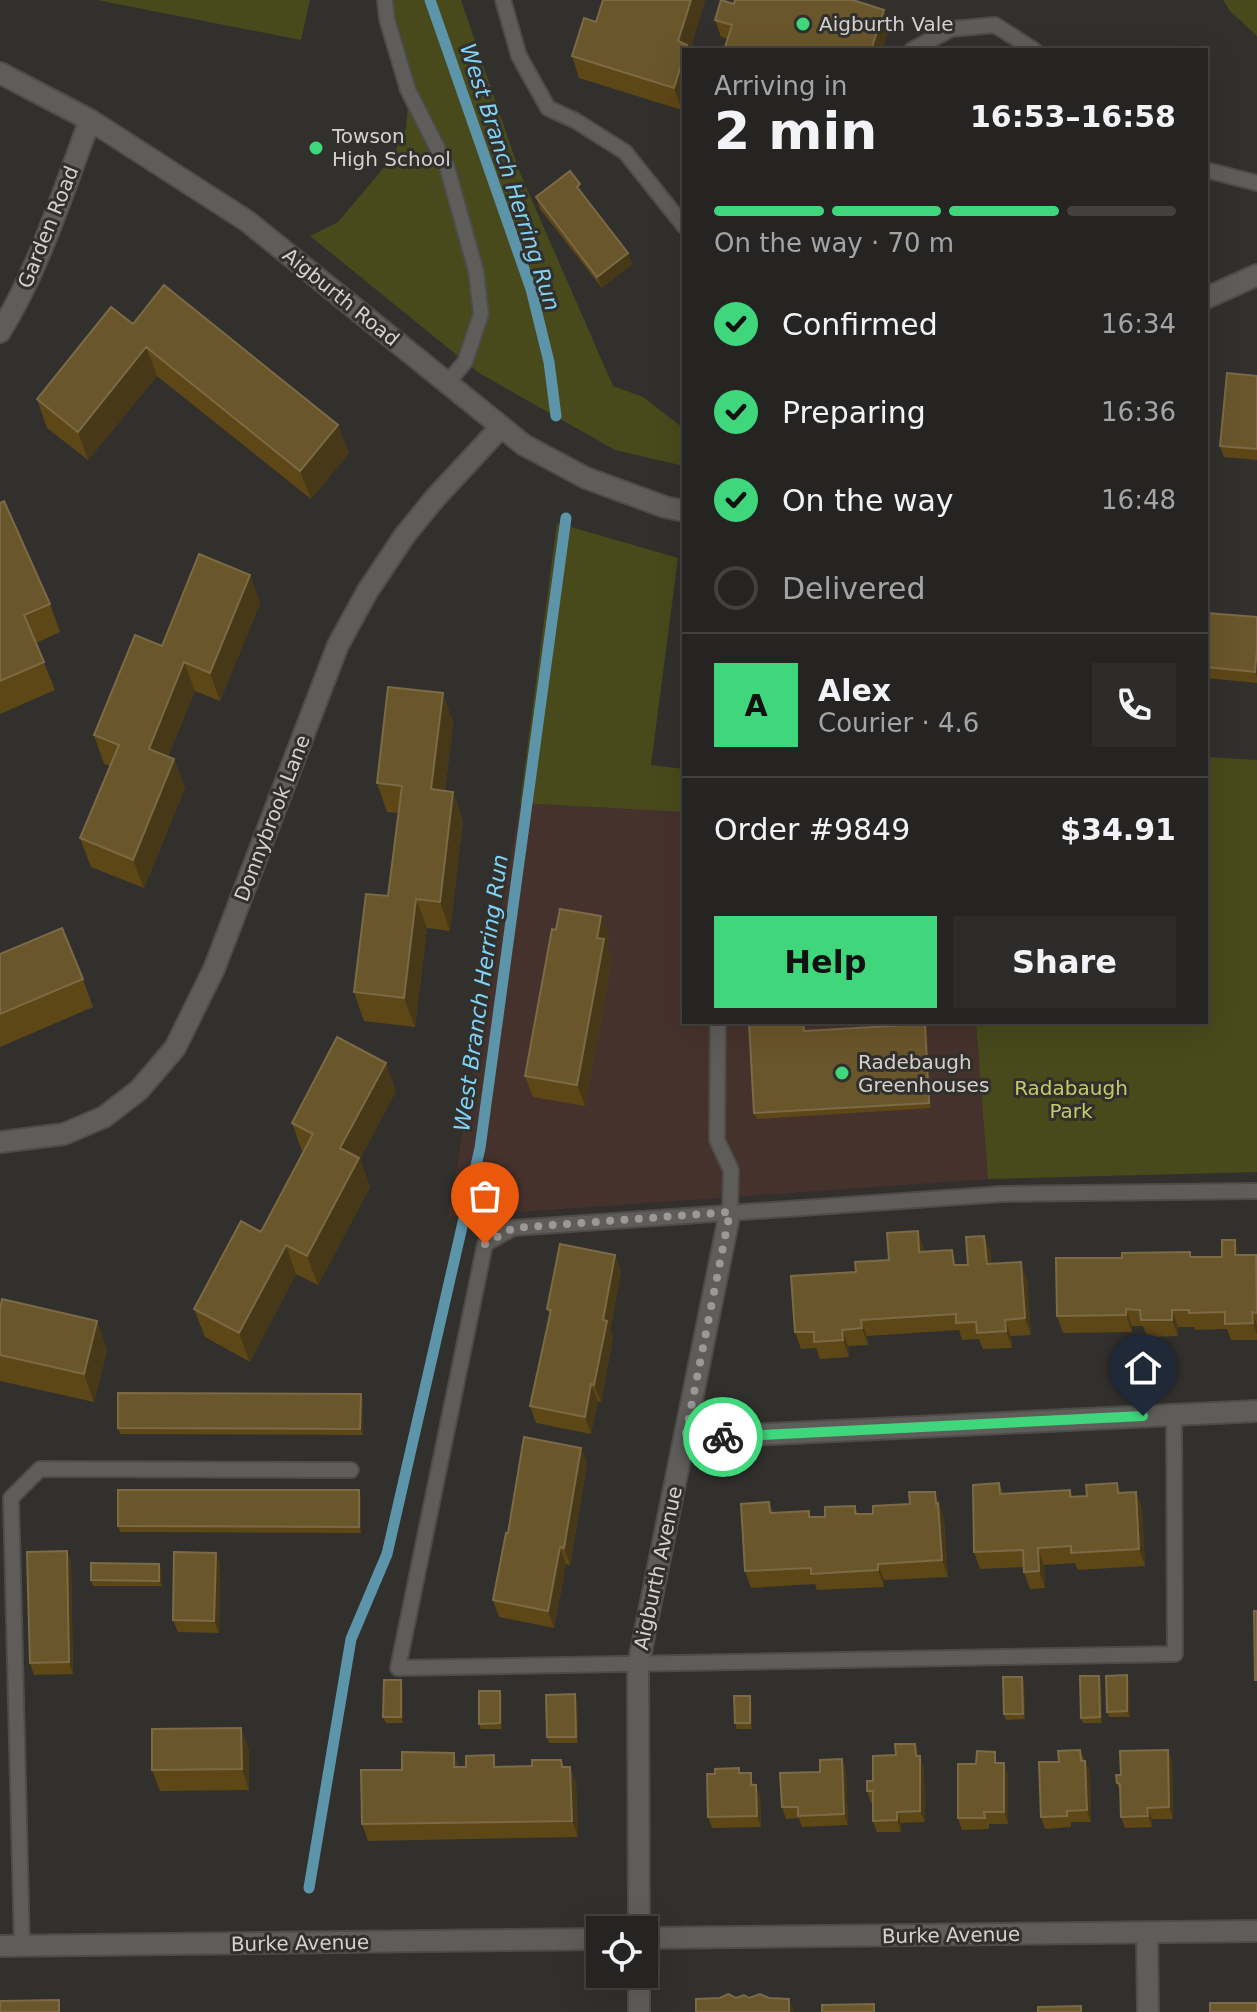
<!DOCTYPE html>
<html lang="en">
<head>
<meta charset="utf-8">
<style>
  body { margin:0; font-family:"DejaVu Sans",sans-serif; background:#2d2c2a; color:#f1f3f6; height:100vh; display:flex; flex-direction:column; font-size:30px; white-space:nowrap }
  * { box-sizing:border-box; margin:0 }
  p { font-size:26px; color:#a3a4a5 }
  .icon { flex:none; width:44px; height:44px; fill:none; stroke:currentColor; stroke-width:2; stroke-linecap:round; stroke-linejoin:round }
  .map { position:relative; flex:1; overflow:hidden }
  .side { position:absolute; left:682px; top:48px; width:526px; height:976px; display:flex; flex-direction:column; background:#252422; border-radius:0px; box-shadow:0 8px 32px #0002,0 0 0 2px #424140 }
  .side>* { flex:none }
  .controls { position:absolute; left:586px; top:1916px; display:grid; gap:16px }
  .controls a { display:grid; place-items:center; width:72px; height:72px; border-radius:0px; background:#252422; box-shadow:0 8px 32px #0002,0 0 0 2px #424140; font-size:40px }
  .pin { position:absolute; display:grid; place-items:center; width:68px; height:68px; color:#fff; margin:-82px -34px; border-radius:50% 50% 50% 0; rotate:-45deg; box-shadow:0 0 8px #0007 }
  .pin .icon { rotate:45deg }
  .courier { position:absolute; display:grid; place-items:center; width:80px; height:80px; margin:-40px; border:6px solid #40d77c; border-radius:50%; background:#fff; color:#222; box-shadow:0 2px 10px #0007 }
  .summary em { font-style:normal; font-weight:800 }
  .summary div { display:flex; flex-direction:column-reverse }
  .summary { display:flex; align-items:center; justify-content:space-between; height:136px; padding:0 32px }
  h1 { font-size:52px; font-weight:800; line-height:60px }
  .bar { display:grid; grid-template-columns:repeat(4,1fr); gap:12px 8px; align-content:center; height:96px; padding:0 32px }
  .bar i { height:10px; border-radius:6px; background:#424140 }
  .bar .active { background:#40d77c }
  .bar p { grid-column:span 4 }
  .line { display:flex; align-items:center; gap:20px; padding:0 32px; border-top:2px solid #424140 }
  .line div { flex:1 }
  .round { display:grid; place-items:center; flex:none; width:84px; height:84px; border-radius:0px; background:#2d2c2a }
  ol { padding:0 32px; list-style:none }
  li { display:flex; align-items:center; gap:24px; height:88px }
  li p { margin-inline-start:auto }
  li .icon { padding:8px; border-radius:50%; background:#40d77c; color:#111; stroke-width:4 }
  li:last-child { color:#a3a4a5 }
  li i { width:44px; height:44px; border:4px solid #424140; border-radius:50% }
  .action { display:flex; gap:16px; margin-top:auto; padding:16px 32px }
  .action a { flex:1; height:92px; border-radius:0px; background:#40d77c; color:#111; font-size:32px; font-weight:800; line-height:92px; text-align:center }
  .action a+a { background:#2d2c2a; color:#f1f3f6 }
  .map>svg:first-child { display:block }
  .industrial { fill:#46322d }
  .green { fill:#484a1c }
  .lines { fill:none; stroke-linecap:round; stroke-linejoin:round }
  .stream { stroke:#5c94aa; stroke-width:11 }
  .service-casing { stroke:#4d4c49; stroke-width:18 }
  .minor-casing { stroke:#4d4c49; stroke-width:24 }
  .tertiary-casing { stroke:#4d4c49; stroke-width:24 }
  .service { stroke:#5f5d5a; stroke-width:14 }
  .minor { stroke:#5f5d5a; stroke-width:20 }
  .tertiary { stroke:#5f5d5a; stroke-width:20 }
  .wall { fill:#5e4717 }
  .shaded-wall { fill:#473817 }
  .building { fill:#6a562b; stroke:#7b6a45; stroke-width:2 }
  .done { stroke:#9a9997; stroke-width:8; stroke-dasharray:0 14.4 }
  .route { stroke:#40d77c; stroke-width:10 }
  .poi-dot { fill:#40d77c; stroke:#31302d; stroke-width:3 }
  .labels { text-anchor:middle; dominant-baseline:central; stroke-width:6; stroke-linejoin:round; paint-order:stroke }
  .poi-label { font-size:20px; fill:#d3d2d0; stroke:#31302d; text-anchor:start }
  .street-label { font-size:20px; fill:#d3d2d0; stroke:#31302d }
  .park-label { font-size:20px; fill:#c6ca6a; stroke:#31302d }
  .water-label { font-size:22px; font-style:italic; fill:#7fd3f7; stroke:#31302d }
</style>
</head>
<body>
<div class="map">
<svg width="1257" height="2012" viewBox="0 0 1257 2012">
  <rect width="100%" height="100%" fill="#31302d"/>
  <path class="industrial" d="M520 803 684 812V1022H976L988 1179 448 1217Z"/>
  <path class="green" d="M97 0H310L301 40Z
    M391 0H461L520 173 613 386 643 397 682 427 684 466 615 450 479 373 310 236 338 222 392 158 406 128 411 70Z
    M1223 0H1257V36L1230 11Z
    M557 523 678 558 651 765 684 769V812L520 803Z
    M1206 757 1257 760V1172L988 1179 976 1022H1206Z"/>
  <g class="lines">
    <path class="stream" d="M430 0 531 289 549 362 556 416
      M309 1888 351 1639 387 1554 480 1148 566 518"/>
    <defs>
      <path id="service" d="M385 0 387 19 408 90 447 167 476 271 481 314 465 362 447 383
        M503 0 519 56 548 108 576 121 625 152 684 226
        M912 50 951 29 995 25 1034 50
        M1206 170 1257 183
        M718 1022 717 1140 731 1170 730 1212
        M1174 1415 1175 1654 398 1668 485 1244 513 1228 1002 1194 1257 1191
        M22 1946 11 1498 40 1469 351 1470"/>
      <path id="minor" d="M0 73 90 120 247 221 524 445 586 478 665 507 684 511
        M1206 298 1257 275
        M0 332C40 267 63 191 90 120
        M0 1142 64 1134 104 1117 139 1090 175 1048 214 969 338 645 367 592 405 535 436 497 500 428
        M685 1438 1257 1411
        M639 1930 638 1666 730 1212
        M1147 1933 1148 2012
        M639 1974V2012"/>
      <path id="tertiary" d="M644 1938 1257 1931
        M0 1946 600 1939"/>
    </defs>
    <use href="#service" class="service-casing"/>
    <use href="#minor" class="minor-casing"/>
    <use href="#tertiary" class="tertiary-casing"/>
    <use href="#service" class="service"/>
    <use href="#minor" class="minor"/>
    <use href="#tertiary" class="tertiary"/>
  </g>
  <path class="wall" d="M603 0H705L690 50H684L682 110 579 78 572 56 596 22Z
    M734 4H863L884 10 890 27 882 50H724L728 39 721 37 715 20Z
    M536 197 628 253 632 264 602 288 540 209Z
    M133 324 349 453 311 499 157 376 88 460 47 428 37 399Z
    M1257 376V460L1224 457 1220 446Z
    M0 503 50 604 60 632 36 643 55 690 0 714Z
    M250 575 260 603 220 701 195 691 168 756 174 759 185 788 144 888 91 867 80 838 110 766 104 764 94 735 162 646Z
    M1257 617V683L1206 678V618Z
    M453 722 445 791 453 792 463 821 450 931 427 928 415 1027 364 1021 354 992 388 896 398 813 387 812 377 783Z
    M609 937 607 947 612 960 585 1106 533 1097 525 1076Z
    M0 954 83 979 93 1007 0 1047Z
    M925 1024 927 1030 931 1108 757 1119 754 1113Z
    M396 1091 360 1159 370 1187 318 1285 296 1274 250 1362 205 1337 194 1309 261 1232 304 1152 302 1151 292 1123Z
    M924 1248V1252L958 1265H968L991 1252V1264L1027 1279 1031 1335 1011 1336 1012 1348 983 1349 979 1339 962 1340 959 1330 867 1336 868 1345 848 1346 849 1357 820 1359 816 1348 801 1349 795 1332 856 1272Z
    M615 1255 621 1272 610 1331 613 1337 601 1402 598 1401 591 1434 536 1423 530 1406 550 1316 547 1309Z
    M1240 1255H1256L1257 1259V1340H1231L1227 1329 1195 1330 1194 1327H1178V1336L1147 1337 1143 1326H1132V1332L1063 1333 1057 1316 1192 1257H1222Z
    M0 1309 97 1321 107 1350 94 1402 0 1381Z
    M363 1399V1435L120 1434 118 1428Z
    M581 1448 587 1464 570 1565 566 1564 554 1628 499 1617 493 1600 508 1533Z
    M999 1483 1003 1494 1070 1490 1073 1497 1087 1496 1117 1483 1120 1493 1136 1492 1142 1508 1145 1566 1078 1570 1075 1563 1044 1565 1045 1588 1030 1589 1024 1572V1567L980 1569 974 1552Z
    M935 1492 944 1520 948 1577 884 1580V1587L817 1590 815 1584 751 1588 745 1571 769 1502 773 1513 811 1517H825L855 1506 858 1514H873L910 1504Z
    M361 1496V1533L120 1532 118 1526Z
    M216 1553 220 1565 219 1633 178 1632 173 1620Z
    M71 1563 73 1674 34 1675 30 1663Z
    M159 1564 161 1570 162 1586H93L91 1580Z
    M1022 1677 1024 1683 1025 1719 1006 1720 1004 1714Z
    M1129 1681 1130 1717H1109L1107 1712Z
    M1101 1682 1102 1723H1083L1081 1718Z
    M403 1686V1723H386L383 1717Z
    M500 1691 502 1697V1729H481L479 1724Z
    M575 1694 577 1700 578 1743H549L547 1737Z
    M752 1702V1729H737L735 1723Z
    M915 1744 924 1768 925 1822 901 1823V1832H877L873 1821V1803H871L867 1791 873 1781 896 1755Z
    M249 1749V1790L160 1791 152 1770Z
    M1080 1750 1090 1772 1091 1822H1071V1827L1045 1829 1041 1817 1059 1762Z
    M1168 1750 1172 1761 1173 1819H1152V1827L1125 1828 1121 1817V1795L1117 1783 1121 1775Z
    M454 1753 459 1767 532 1766 561 1760 564 1767H570L576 1784 578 1837 368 1841 362 1824 402 1770Z
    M999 1763H1004L1008 1775V1824H989V1829L962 1830 958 1818Z
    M739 1768 741 1773 755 1785 760 1796 761 1827 712 1828 708 1817 715 1774Z
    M846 1770 848 1825 802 1827 799 1818 786 1819 782 1807Z"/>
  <path class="shaded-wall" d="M691 0H705L690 50H684V102L682 110 674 88 678 41Z
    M884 10 890 27 882 50H871Z
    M628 253 632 264 602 288 597 277Z
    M146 347 157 376 88 460 78 432Z
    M338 425 349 453 311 499 300 471Z
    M250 575 260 603 220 701 210 673Z
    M1257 647V678L1255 672Z
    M184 662 195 691 159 777 149 749Z
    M443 693 453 722 442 818 431 789Z
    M174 759 185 788 144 888 133 860Z
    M453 792 463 821 450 931 440 902Z
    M416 899 427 928 415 1027 404 998Z
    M601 916 609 937 607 947 612 960 585 1106 577 1085Z
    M925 1024 927 1030 931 1108 929 1103Z
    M386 1063 396 1091 360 1159 370 1187 318 1285 307 1256 340 1148Z
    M918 1231 924 1248 925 1269 919 1252Z
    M984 1236 991 1252 993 1281 987 1264Z
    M1235 1240 1241 1257 1235 1255Z
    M286 1245 296 1274 250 1362 239 1333Z
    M615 1255 621 1272 610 1331 613 1337 601 1402 594 1385 603 1320Z
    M1021 1262 1027 1279 1031 1335 1025 1318Z
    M1126 1309 1132 1326V1332L1126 1315Z
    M1172 1310 1178 1327V1336L1172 1320Z
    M1252 1312 1257 1325V1335L1253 1323Z
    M861 1320 867 1336 868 1345 862 1328Z
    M1005 1320 1011 1336 1012 1348 1006 1331Z
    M97 1321 107 1350 94 1402 84 1374Z
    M842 1330 848 1346 849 1357 843 1340Z
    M591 1384 598 1401 591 1434 585 1417Z
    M361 1394 363 1399V1435L360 1429Z
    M581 1448 587 1464 570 1565 564 1548Z
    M359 1490 361 1496V1533L359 1527Z
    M935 1492 944 1520 948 1577 942 1560Z
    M1136 1492 1142 1508 1145 1566 1139 1549Z
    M560 1547 566 1564 554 1628 548 1611Z
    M1038 1548 1044 1565 1045 1588 1039 1571Z
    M67 1551 71 1563 73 1674 69 1662Z
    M216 1553 220 1565 219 1633 214 1621Z
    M159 1564 161 1570 162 1586 159 1581Z
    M878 1564 884 1580V1587L878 1570Z
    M1127 1675 1129 1681 1130 1717 1127 1711Z
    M1099 1676 1101 1682 1102 1723 1100 1717Z
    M1022 1677 1024 1683 1025 1719 1023 1714Z
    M401 1680 403 1686V1723L401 1717Z
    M500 1691 502 1697V1729L500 1723Z
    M575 1694 577 1700 578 1743 576 1737Z
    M750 1696 752 1702V1729L750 1723Z
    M241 1728 249 1749V1790L242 1769Z
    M915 1744 920 1759V1756L924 1768 925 1822 920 1811Z
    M1168 1750 1172 1761 1173 1819 1169 1807Z
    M454 1753 460 1769 454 1767Z
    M842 1759 846 1770 848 1825 844 1814Z
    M1085 1761 1090 1772 1091 1822 1087 1810Z
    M1004 1763 1008 1775V1824L1004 1812Z
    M570 1767 576 1784 578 1837 572 1821Z
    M756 1785 760 1796 761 1827 757 1816Z
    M1147 1808 1152 1819V1827L1148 1816Z
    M897 1812 901 1823V1832L897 1820Z
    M789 1999 794 2012H789Z"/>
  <path class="building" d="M603 0H691L678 41 687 45 686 50H684V56L674 88 572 56 584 18 596 22Z
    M721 0 734 4 735 0H853L884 10 871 50H849L841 47 840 50H724L732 25 715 20Z
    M570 171 580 184 577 187 628 253 597 277 536 197Z
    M164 285 338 425 300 471 146 347 78 432 37 399 111 307 133 324Z
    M1227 373 1257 376V449L1220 446Z
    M4 501 50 604 24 615 44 662 0 681V503Z
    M199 554 250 575 210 673 184 662 149 749 174 759 133 860 80 838 119 745 94 735 135 635 162 646Z
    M1207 613 1257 617V647L1255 672 1206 667Z
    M388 687 443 693 431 789 453 792 440 902 416 899 404 998 354 992 366 894 388 896 402 786 377 783Z
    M560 909 601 916 597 938 604 939 577 1085 525 1076 552 929 556 930Z
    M62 928 83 979 0 1014V954Z
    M749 1022H803L804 1031 925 1024 929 1103 754 1113Z
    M337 1037 386 1063 340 1148 359 1158 307 1256 286 1245 239 1333 194 1309 241 1221 261 1232 313 1134 292 1123Z
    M918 1231 919 1252 952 1250 954 1265H968L966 1237 984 1236 987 1264 1021 1262 1025 1318 1005 1320 1006 1331 977 1333 976 1322 956 1323V1314L861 1320 862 1328 842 1330 843 1340 814 1342V1332H795L791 1276 856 1272 855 1262 889 1260 887 1233Z
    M1222 1240H1235V1255H1256L1257 1313 1252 1312 1253 1323 1225 1324V1312L1189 1313V1310H1172V1320H1141L1140 1310 1126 1309V1315L1057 1316 1056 1258H1122V1253L1190 1252V1257H1222Z
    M560 1244 615 1255 603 1320 607 1321 594 1385 591 1384 585 1417 530 1406 551 1310 547 1309Z
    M2 1299 97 1321 84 1374 0 1355V1309Z
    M118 1393 361 1394 360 1429 118 1428Z
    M524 1437 581 1448 564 1548 560 1547 548 1611 493 1600 506 1533H508Z
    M999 1483 1000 1494 1070 1490V1497L1087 1496 1086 1485 1117 1483 1118 1493 1136 1492 1139 1549 1071 1553V1546L1038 1548 1039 1571 1024 1572 1023 1550 974 1552 973 1485Z
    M118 1490H359V1527L118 1526Z
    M909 1492H935L936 1504 938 1503 942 1560 878 1564V1570L811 1574V1568L745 1571 741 1504 769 1502 770 1513 809 1511V1517H825V1507L855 1506V1514H873V1506L910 1504Z
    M67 1551 69 1662 30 1663 27 1552Z
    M174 1552 216 1553 214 1621 173 1620Z
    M91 1563 159 1564V1581L91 1580Z
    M1254 1611H1257V1680H1255Z
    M1127 1675V1711L1107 1712 1106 1676Z
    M1080 1676H1099L1100 1717 1081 1718Z
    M1003 1677H1022L1023 1714H1004Z
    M384 1680H401V1717H383Z
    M479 1691H500V1723L479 1724Z
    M575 1694 576 1737H547L546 1695Z
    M734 1696H750V1723H735Z
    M241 1728 242 1769 152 1770V1729Z
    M895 1744H915L916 1756H920V1811L897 1812V1820L873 1821V1791H867V1781H873V1756L896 1755Z
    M1080 1750 1081 1761H1085L1087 1810 1067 1811V1816L1041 1817 1039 1762H1059L1058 1751Z
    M1168 1750 1169 1807 1147 1808 1148 1816 1121 1817 1120 1784 1117 1783 1116 1775H1121L1120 1751Z
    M977 1751 995 1752V1763H1004V1812H984L985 1818H958V1764H976Z
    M402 1752 454 1753V1767H466V1756L494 1755V1767L532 1766V1760H561L562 1767H570L572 1821 362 1824 361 1770H402Z
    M842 1759 844 1814 798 1816V1807H782L780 1773 820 1772V1760Z
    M739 1768V1773H751V1785H756L757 1816 708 1817 707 1774H715V1769Z
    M728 1994 736 1998 744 1995 749 1998 760 1994 769 1998 789 1999V2012H696V1999L720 1998Z
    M59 2000V2012H0V2001Z
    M1210 2003H1257V2012H1210Z
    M874 2004V2012H822V2005Z
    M1081 2006V2012H1038V2007Z"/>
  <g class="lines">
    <path class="done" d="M485 1244 513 1228 730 1212 685 1438 723 1437"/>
    <path class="route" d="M723 1437 1143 1416"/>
  </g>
  <g class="poi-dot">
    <circle cx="803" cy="24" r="8"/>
    <circle cx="316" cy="148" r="8"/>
    <circle cx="842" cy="1073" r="8"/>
  </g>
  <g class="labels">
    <g class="poi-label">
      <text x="819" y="24">Aigburth Vale</text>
      <text x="332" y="136">Towson<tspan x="332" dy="23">High School</tspan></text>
      <text x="858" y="1062">Radebaugh<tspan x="858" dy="23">Greenhouses</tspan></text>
    </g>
    <g class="street-label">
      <text transform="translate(48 227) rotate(-68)">Garden Road</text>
      <text transform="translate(341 297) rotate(39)">Aigburth Road</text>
      <text transform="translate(272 818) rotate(-69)">Donnybrook Lane</text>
      <text transform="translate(658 1568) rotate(-78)">Aigburth Avenue</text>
      <text transform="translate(951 1935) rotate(-1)">Burke Avenue</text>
      <text transform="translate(300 1943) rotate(-1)">Burke Avenue</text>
    </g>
    <g class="park-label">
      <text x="1071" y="1088">Radabaugh<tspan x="1071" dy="23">Park</tspan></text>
    </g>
    <g class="water-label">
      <text transform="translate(510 177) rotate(72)">West Branch Herring Run</text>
      <text transform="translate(481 993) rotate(-82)">West Branch Herring Run</text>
    </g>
  </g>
</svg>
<div class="controls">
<a><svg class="icon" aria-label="locate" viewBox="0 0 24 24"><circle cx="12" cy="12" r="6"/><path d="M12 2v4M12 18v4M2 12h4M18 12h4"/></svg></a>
</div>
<div class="pin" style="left:485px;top:1244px;background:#ea580c"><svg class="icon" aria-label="bag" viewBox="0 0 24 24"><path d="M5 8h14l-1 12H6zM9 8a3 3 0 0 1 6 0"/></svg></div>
<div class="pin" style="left:1143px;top:1416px;background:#1f2937"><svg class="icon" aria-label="home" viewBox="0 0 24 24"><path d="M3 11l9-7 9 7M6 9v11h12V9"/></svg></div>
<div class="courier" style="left:723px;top:1437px"><svg class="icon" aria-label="bike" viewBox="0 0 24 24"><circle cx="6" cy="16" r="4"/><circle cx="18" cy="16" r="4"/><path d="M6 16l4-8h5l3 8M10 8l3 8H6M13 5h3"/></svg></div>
<section class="side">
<div class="summary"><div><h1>2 min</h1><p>Arriving in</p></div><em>16:53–16:58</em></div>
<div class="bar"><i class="active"></i><i class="active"></i><i class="active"></i><i></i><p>On the way · 70 m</p></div>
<ol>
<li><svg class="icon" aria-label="check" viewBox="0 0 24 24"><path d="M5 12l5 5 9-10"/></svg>Confirmed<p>16:34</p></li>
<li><svg class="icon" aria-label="check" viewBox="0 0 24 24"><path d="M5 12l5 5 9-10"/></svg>Preparing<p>16:36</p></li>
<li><svg class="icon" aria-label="check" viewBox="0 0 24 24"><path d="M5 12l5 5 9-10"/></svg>On the way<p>16:48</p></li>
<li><i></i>Delivered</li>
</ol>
<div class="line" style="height:144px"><b class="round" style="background:#40d77c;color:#111">A</b><div><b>Alex</b><p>Courier · 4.6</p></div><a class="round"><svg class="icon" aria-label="phone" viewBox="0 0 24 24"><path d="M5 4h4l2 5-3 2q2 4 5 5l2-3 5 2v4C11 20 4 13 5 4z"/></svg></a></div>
<div class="line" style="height:104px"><div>Order #9849</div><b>$34.91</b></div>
<div class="action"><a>Help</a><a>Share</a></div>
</section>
</div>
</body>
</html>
